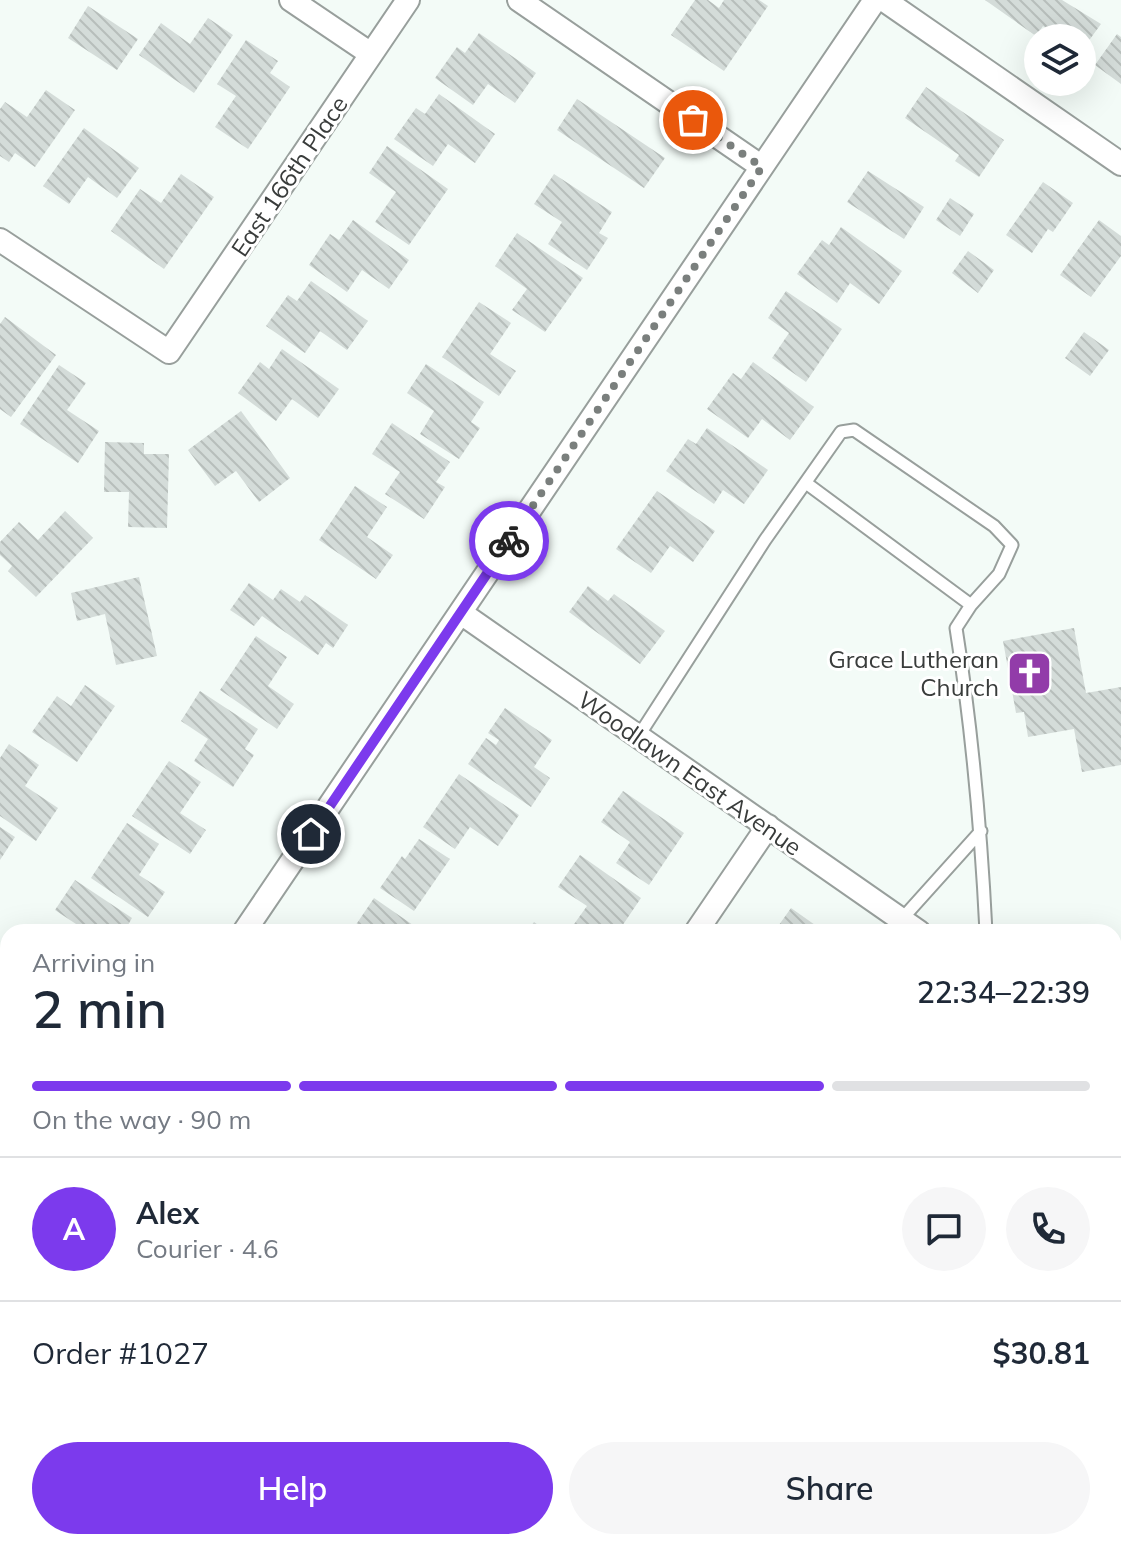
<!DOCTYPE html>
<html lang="en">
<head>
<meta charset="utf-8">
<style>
  body { margin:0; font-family:Mulish,sans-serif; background:#f6f6f7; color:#1f2937; height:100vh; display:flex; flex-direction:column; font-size:30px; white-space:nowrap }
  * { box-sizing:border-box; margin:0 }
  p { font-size:26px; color:#747a83 }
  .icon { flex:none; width:44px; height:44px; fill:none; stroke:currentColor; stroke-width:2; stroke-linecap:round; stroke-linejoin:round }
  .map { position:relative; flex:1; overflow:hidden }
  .panel { position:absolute; left:0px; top:924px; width:1122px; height:626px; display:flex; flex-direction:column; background:#fff; border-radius:24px 24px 0 0; box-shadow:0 8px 32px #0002 }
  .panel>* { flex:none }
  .buttons { position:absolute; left:1024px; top:24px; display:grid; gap:16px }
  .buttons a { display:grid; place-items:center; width:72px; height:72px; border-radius:50%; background:#fff; box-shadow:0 8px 32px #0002; font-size:40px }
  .pin { position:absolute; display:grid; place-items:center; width:68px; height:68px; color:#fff; margin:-34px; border:4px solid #fff; border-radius:50%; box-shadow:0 2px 8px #0007 }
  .courier { position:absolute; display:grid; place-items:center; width:80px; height:80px; margin:-40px; border:6px solid #7c3aed; border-radius:50%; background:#fff; color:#222; box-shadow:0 2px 10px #0007 }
  .overview em { font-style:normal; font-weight:600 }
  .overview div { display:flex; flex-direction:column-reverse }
  .overview { display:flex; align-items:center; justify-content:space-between; height:136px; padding:0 32px }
  h1 { font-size:52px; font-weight:600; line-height:60px }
  .bar { display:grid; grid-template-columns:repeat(4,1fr); gap:12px 8px; align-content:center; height:96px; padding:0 32px }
  .bar i { height:10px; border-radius:6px; background:#e0e1e3 }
  .bar .active { background:#7c3aed }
  .bar p { grid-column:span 4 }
  .line { display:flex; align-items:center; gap:20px; padding:0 32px; border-top:2px solid #e0e1e3 }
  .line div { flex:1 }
  .round { display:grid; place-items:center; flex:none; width:84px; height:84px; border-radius:42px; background:#f6f6f7 }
  .primary-button { display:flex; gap:16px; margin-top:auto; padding:16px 32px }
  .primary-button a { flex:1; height:92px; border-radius:48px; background:#7c3aed; color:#fff; font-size:32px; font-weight:600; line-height:92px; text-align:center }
  .primary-button a+a { background:#f6f6f7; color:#1f2937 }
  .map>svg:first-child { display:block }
  .park { fill:url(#park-dots) }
  .building { fill:url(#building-back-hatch) }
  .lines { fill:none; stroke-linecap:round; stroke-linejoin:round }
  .service-casing { stroke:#989f9c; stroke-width:15 }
  .minor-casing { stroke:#989f9c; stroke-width:26 }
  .service { stroke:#fff; stroke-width:11 }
  .minor { stroke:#fff; stroke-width:22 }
  .done { stroke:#7a7f7d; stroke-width:8; stroke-dasharray:0 14.4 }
  .route { stroke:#7c3aed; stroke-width:10 }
  .labels { text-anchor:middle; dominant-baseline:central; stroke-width:6; stroke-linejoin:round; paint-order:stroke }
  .street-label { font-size:24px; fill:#393c3b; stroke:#fff }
  .poi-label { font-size:24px; fill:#393c3b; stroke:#fff; text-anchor:end }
</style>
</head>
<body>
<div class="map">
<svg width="1121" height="1549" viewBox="0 0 1121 1549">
  <defs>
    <pattern id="park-dots" width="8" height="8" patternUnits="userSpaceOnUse" patternTransform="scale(2)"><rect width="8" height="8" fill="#8fd7bc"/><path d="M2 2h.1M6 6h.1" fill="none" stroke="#7cb9a2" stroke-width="1.8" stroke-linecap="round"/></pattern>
    <pattern id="building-back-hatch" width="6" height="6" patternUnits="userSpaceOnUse" patternTransform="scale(2)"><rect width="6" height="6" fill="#d4dcd9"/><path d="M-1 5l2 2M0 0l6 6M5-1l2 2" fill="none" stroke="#b7bebb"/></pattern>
  </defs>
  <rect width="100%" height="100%" fill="#f3fbf7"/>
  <path class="park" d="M1114 1296 1121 1300V1549H865L869 1542H1114Z"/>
  <path class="building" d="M695 0H708L719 8 724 0H759L768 6 724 71 671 35Z
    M985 0H1062L1101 24 1082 50V38H1059L1043 26 1036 36Z
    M88 6 138 39 117 70 68 38Z
    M208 18 233 35 194 93 139 55 161 23 190 44Z
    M479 33 536 73 515 103 488 84 473 105 435 78 457 47 465 53Z
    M1117 34 1121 37V84L1095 65Z
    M246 40 278 61 270 73 290 87 248 149 215 127 236 96 217 84Z
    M926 87 1004 140 979 177 955 161 959 155 905 118Z
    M46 90 75 110 35 167 15 153 9 162 0 156V109L5 102 27 117Z
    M439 94 495 134 475 163 448 144 433 166 394 139 416 108 425 114Z
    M577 99 665 158 644 188 557 130Z
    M84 128 139 168 117 198 88 177 69 204 43 186Z
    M387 146 448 189 409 245 375 222 396 192 369 173Z
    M868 171 924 207 904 239 847 202Z
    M181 174 214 197 164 269 111 231 140 189 161 203Z
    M554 174 612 212 599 233 608 238 587 270 548 244 562 222 534 204Z
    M1043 182 1073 203 1053 232 1048 229 1032 253 1006 235Z
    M950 198 974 214 960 236 936 220Z
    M353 220 409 260 389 289 362 270 347 292 309 265 330 234 339 240Z
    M1099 220 1121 236V256L1091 297 1060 275Z
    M841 227 902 271 879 304 850 283 837 303 797 274 822 240 829 245Z
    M517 233 583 278 545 332 512 310 527 289 495 266Z
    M968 251 994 270 978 293 952 273Z
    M311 281 368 321 347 350 320 331 305 353 266 326 288 295 297 301Z
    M786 291 842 329 806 382 772 358 789 333 768 318Z
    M479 302 511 323 490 354 516 371 499 396 442 357Z
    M5 317 56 355 11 417 0 409V324Z
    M1084 332 1109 350 1090 376 1065 358Z
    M282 349 339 389 318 418 292 399 276 421 238 393 260 362 269 369Z
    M753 362 814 407 790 440 762 419 748 438 707 409 733 373 741 379Z
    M426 364 484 402 471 422 480 428 459 459 420 434 434 411 407 393Z
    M59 365 86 383 67 410 99 431 78 463 20 424Z
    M241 411 290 478 259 502 236 471 215 486 188 450Z
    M392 423 450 462 436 482 445 487 424 519 385 494 400 472 372 454Z
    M707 428 768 470 744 504 723 490 714 504 666 471 688 439 696 444Z
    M105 442 144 443V454H169L167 528 128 527 129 492H104Z
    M355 486 387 507 367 537 393 555 376 579 319 540Z
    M657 491 715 531 693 562 670 546 651 573 616 549Z
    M65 511 93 538 36 597 8 571 12 566 0 555V542L19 522 38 540Z
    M139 577 157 656 116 665 105 614 77 621 71 593Z
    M249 583 273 600 281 589 300 602 305 595 348 625 333 648 326 643 318 655 262 616 254 626 230 610Z
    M588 586 608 601 614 594 665 631 640 664 569 612Z
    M1074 628 1086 693 1121 687V765L1082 772 1074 729 1028 737 1024 712 1016 713 1003 641Z
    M256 636 287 657 268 686 294 704 277 729 220 690Z
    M85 685 115 706 77 762 32 732 57 696 71 706Z
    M200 691 258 729 245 749 254 755 233 787 194 761 208 739 181 721Z
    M505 708 552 740 534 767 550 778 531 807 468 764 486 738 496 745 499 740 488 733Z
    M9 744 39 765 25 786 58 808 36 841 0 816V758Z
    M169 761 201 782 180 813 206 830 190 854 132 816Z
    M459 774 519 815 498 846 470 827 455 849 423 827Z
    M623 791 684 833 649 885 616 863 630 842 601 822Z
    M127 823 159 844 139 875 165 892 148 917 91 878Z
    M0 827 15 837 0 860Z
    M419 839 450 859 414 911 380 888 402 856 405 859Z
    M580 855 641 898 618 932H580L572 927 587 906 558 887Z
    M75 880 132 918 124 932H80L82 928 55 910Z
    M374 898 423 932H351Z
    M791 908 825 932H774Z
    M534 922 548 932H527Z
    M1121 958V985L1114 980V968Z
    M0 1013 8 1018V1092L0 1087Z
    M0 1104 8 1109V1123L0 1135Z
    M1121 1186V1243L1114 1238V1196Z
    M6 1425 8 1426V1501L0 1499V1433Z
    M92 1542H118L113 1549H102Z
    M146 1542H185L195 1549H141Z
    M513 1542H551L561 1549H514L510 1546Z
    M570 1542H594L589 1549H580Z
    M754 1542H777L782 1546 785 1542H831L826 1549H749Z"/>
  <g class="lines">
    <defs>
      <path id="service" d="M806 483 971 605
        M638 737 765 540 841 432 854 430 994 526 1012 545 999 574 971 605 956 628C972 729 981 830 986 932
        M901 920 981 831"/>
      <path id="minor" d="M291 0 371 54
        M519 0 762 167
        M884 0 1121 164
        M0 240 169 352 408 0
        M461 613 919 932
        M244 932 875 0
        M696 932 768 826
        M1114 1067 1121 1072
        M0 1291 8 1279
        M0 1345 8 1350
        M346 1542 356 1549
        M670 1549 675 1542"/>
    </defs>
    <use href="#service" class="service-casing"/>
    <use href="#minor" class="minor-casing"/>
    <use href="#service" class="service"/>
    <use href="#minor" class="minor"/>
  </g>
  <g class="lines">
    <path class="done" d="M509 541 762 167 693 120"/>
    <path class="route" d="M311 834 509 541"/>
  </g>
  <defs>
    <symbol id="church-square" viewBox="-11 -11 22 22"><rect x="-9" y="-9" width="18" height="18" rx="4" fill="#923ca9" stroke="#fff"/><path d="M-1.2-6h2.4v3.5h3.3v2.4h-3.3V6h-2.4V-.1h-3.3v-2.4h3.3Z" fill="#fff"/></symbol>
  </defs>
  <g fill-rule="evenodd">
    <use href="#church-square" x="1004" y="648" width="51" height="51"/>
  </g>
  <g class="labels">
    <g class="street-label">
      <text transform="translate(289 176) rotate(-56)">East 166th Place</text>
      <text transform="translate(690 773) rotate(35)">Woodlawn East Avenue</text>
    </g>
    <g class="poi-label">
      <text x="999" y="659">Grace Lutheran<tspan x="999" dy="28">Church</tspan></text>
    </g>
  </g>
</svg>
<div class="buttons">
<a><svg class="icon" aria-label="layers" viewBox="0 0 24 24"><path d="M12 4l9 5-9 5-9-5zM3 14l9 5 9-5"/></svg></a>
</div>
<div class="pin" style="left:693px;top:120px;background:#ea580c"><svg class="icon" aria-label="bag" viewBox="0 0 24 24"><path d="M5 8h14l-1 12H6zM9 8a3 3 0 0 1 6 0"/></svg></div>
<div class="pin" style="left:311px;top:834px;background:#1f2937"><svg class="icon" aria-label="home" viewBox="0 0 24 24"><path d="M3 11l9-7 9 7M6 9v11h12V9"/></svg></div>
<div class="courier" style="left:509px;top:541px"><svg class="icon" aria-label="bike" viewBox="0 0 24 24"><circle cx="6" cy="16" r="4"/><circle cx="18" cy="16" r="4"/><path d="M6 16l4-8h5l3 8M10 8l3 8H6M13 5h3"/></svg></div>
<section class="panel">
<div class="overview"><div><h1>2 min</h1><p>Arriving in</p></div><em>22:34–22:39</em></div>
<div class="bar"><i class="active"></i><i class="active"></i><i class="active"></i><i></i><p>On the way · 90 m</p></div>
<div class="line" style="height:144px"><b class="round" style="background:#7c3aed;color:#fff">A</b><div><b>Alex</b><p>Courier · 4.6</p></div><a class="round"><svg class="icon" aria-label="chat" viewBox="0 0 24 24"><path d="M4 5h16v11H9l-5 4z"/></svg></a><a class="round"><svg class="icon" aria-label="phone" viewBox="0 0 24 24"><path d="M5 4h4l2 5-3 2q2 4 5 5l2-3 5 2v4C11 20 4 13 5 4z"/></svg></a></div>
<div class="line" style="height:104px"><div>Order #1027</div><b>$30.81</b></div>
<div class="primary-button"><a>Help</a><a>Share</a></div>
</section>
</div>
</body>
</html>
